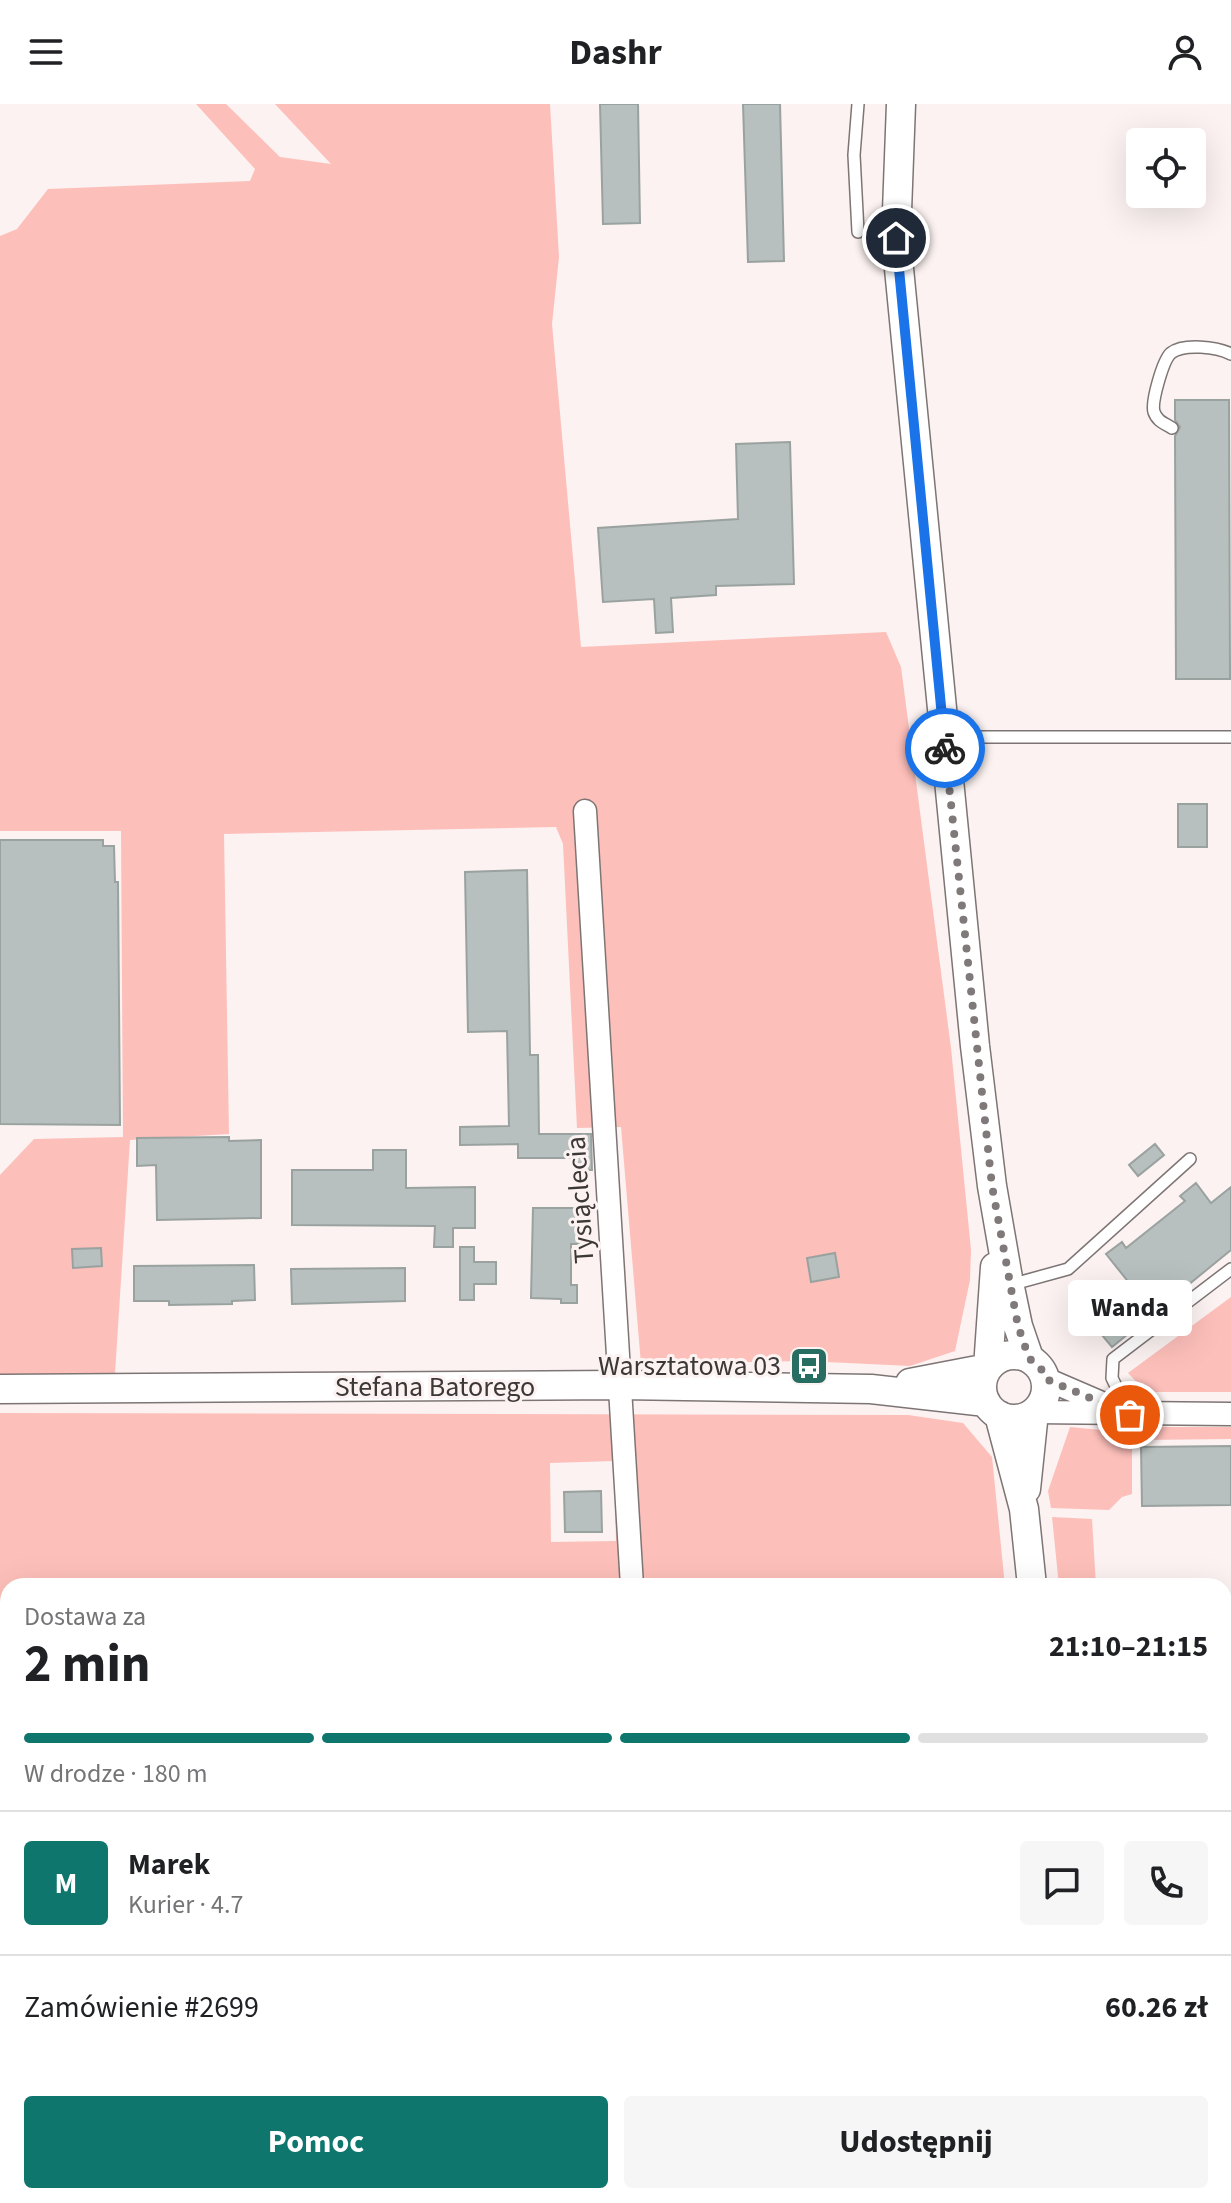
<!DOCTYPE html>
<html lang="pl">
<head>
<meta charset="utf-8">
<style>
  body { margin:0; font-family:"Source Sans 3",sans-serif; background:#f6f6f6; color:#202124; height:100vh; display:flex; flex-direction:column; font-size:30px; white-space:nowrap }
  * { box-sizing:border-box; margin:0 }
  p { font-size:26px; color:#757577 }
  .icon { flex:none; width:44px; height:44px; fill:none; stroke:currentColor; stroke-width:2; stroke-linecap:round; stroke-linejoin:round }
  .map { position:relative; flex:1; overflow:hidden }
  .details { position:absolute; left:0px; top:1474px; width:1232px; height:626px; display:flex; flex-direction:column; background:#fff; border-radius:24px 24px 0 0; box-shadow:0 8px 32px #0002 }
  .details>* { flex:none }
  .fabs { position:absolute; left:1126px; top:24px; display:grid; gap:16px }
  .fabs a { display:grid; place-items:center; width:80px; height:80px; border-radius:8px; background:#fff; box-shadow:0 8px 32px #0002; font-size:40px }
  .pin { position:absolute; display:grid; place-items:center; width:68px; height:68px; color:#fff; margin:-34px; border:4px solid #fff; border-radius:50%; box-shadow:0 2px 8px #0007 }
  .courier { position:absolute; display:grid; place-items:center; width:80px; height:80px; margin:-40px; border:6px solid #1a73e8; border-radius:50%; background:#fff; color:#222; box-shadow:0 2px 10px #0007 }
  .bubble { position:absolute; height:56px; border-radius:8px; background:#fff; box-shadow:0 8px 32px #0002; font-size:26px; font-weight:700; line-height:56px; text-align:center }
  .headline em { font-style:normal; font-weight:700 }
  .headline div { display:flex; flex-direction:column-reverse }
  .headline { display:flex; align-items:center; justify-content:space-between; height:136px; padding:0 24px }
  h1 { font-size:52px; font-weight:700; line-height:60px }
  .bar { display:grid; grid-template-columns:repeat(4,1fr); gap:12px 8px; align-content:center; height:96px; padding:0 24px }
  .bar i { height:10px; border-radius:6px; background:#e0e0e0 }
  .bar .active { background:#0f766e }
  .bar p { grid-column:span 4 }
  .line { display:flex; align-items:center; gap:20px; padding:0 24px; border-top:2px solid #e0e0e0 }
  .line div { flex:1 }
  .round { display:grid; place-items:center; flex:none; width:84px; height:84px; border-radius:8px; background:#f6f6f6 }
  .action { display:flex; gap:16px; margin-top:auto; padding:16px 24px }
  .action a { flex:1; height:92px; border-radius:8px; background:#0f766e; color:#fff; font-size:32px; font-weight:700; line-height:92px; text-align:center }
  .action a+a { background:#f6f6f6; color:#202124 }
  header { display:flex; justify-content:space-between; align-items:center; height:104px; padding:0 24px; background:#fff; font-size:36px; font-weight:700 }
  .map>svg:first-child { display:block }
  .green { fill:#fdbfba; fill-rule:evenodd }
  .building { fill:#b7c0be; stroke:#9aa2a0; stroke-width:2 }
  .lines { fill:none; stroke-linecap:round; stroke-linejoin:round }
  .service-casing { stroke:#7d7574; stroke-width:14 }
  .minor-casing { stroke:#7d7574; stroke-width:25 }
  .tertiary-casing { stroke:#7d7574; stroke-width:31 }
  .service { stroke:#fff; stroke-width:11 }
  .minor { stroke:#fff; stroke-width:22 }
  .tertiary { stroke:#fff; stroke-width:28 }
  .done { stroke:#7f7979; stroke-width:8; stroke-dasharray:0 14.4 }
  .route { stroke:#1a73e8; stroke-width:10 }
  .labels { text-anchor:middle; dominant-baseline:central; stroke-width:6; stroke-linejoin:round; paint-order:stroke }
  .street-label { font-size:28px; fill:#3c3838; stroke:#fbf2f1 }
  .poi-label { font-size:28px; fill:#3c3838; stroke:#fbf2f1; text-anchor:end }
</style>
</head>
<body>
<header><svg class="icon" aria-label="menu" viewBox="0 0 24 24"><path d="M4 6h16M4 12h16M4 18h16"/></svg>Dashr<svg class="icon" aria-label="person" viewBox="0 0 24 24"><circle cx="12" cy="8" r="4"/><path d="M4 21q1-7 8-7t8 7"/></svg></header>
<div class="map">
<svg width="1231" height="2099" viewBox="0 0 1231 2099">
  <rect width="100%" height="100%" fill="#fbf2f1"/>
  <path class="green" d="M196 0H226L280 53 331 60 275 0H550L559 153 552 220 581 543 886 528 901 563 951 944 971 1146 970 1176 955 1247 910 1262 806 1257 641 1260 621 1023 577 1024 563 740 556 723 224 730 229 1030 130 1036 114 1285H0V1071L34 1035 123 1033 121 727H0V132L17 125 48 85 250 77 255 65Z
    M1231 1193V1288H1146L1128 1269Z
    M0 1309 908 1311 963 1319 992 1353 1005 1482H8V2092H644L645 2099H0ZM614 1357 616 1437 551 1438 550 1359Z
    M1070 1323 1132 1329V1390L1122 1393 1109 1406 1051 1404 1048 1387Z
    M1143 1323H1231V1335L1143 1336Z
    M1052 1413 1092 1415 1096 1482H1059Z
    M672 2092H913L753 2099H680Z
    M980 2092H1075L1074 2099H990Z"/>
  <path class="building" d="M600 0H638L640 119 603 120Z
    M743 0H780L784 157 748 158Z
    M1175 296H1229L1230 575H1176L1175 332 1180 323 1175 316Z
    M790 338 794 480 716 482V491L671 494 673 528 656 529 654 495 603 498 598 424 738 415 736 340Z
    M1178 700H1207V743H1178Z
    M0 736H103V742H114L115 778H118L120 1021 0 1020Z
    M527 766 530 951H538L539 1030H591L592 1066H575V1054H518V1040L460 1041V1023L509 1022 507 927 468 928 465 768Z
    M229 1033V1037L261 1036V1114L157 1116 156 1061 137 1062V1034Z
    M1155 1040 1164 1051 1138 1072 1129 1061Z
    M373 1046H406V1084L475 1083V1124H453V1143H434L435 1122 292 1121V1066H373Z
    M1196 1079 1211 1099 1231 1083V1146L1112 1243 1096 1224 1138 1190 1106 1150 1122 1138 1126 1144 1185 1097 1180 1092Z
    M533 1104H588L590 1140H571V1181H577V1199H561V1195L531 1194Z
    M460 1143H474V1158H496V1180H474V1196H460Z
    M101 1144 102 1162 73 1164 72 1145Z
    M835 1149 839 1173 811 1178 807 1154Z
    M254 1161 255 1196 232 1197V1200L169 1201V1197H134V1162Z
    M405 1164V1197L292 1200 291 1165Z
    M1231 1342V1401L1142 1402 1141 1343Z
    M601 1387 602 1428H565L564 1388Z"/>
  <g class="lines">
    <defs>
      <path id="service" d="M858 0 854 51 858 128
        M1172 324C1164 319 1157 317 1154 308 1151 298 1163 256 1171 249 1184 239 1217 243 1231 250
        M945 633H1231
        M1010 1181 1068 1165 1190 1055
        M1128 1307 1112 1274 1113 1255 1231 1165"/>
      <path id="minor" d="M585 707 632 1482
        M1046 1275 1118 1306
        M1034 1308 1231 1310
        M1224 1705 1231 1709
        M657 2092V2099"/>
      <path id="tertiary" d="M901 0 896 134 975 942 992 1082 1008 1174 1018 1222 1029 1254
        M982 1283a32 32 0 1 1 64 0a32 32 0 1 1-64 0Z
        M988 1264 995 1163
        M910 1279 988 1264
        M0 1285 621 1281 871 1285 986 1298
        M999 1311 1024 1405 1032 1482
        M1026 1385 1034 1308
        M1100 2092 1101 2099"/>
    </defs>
    <use href="#service" class="service-casing"/>
    <use href="#minor" class="minor-casing"/>
    <use href="#tertiary" class="tertiary-casing"/>
    <use href="#service" class="service"/>
    <use href="#minor" class="minor"/>
    <use href="#tertiary" class="tertiary"/>
  </g>
  <g class="lines">
    <path class="done" d="M945 644 992 1082 1018 1222 1029 1254 1042 1266 1046 1275 1130 1311"/>
    <path class="route" d="M896 134 945 644"/>
  </g>
  <defs>
    <symbol id="bus-square" viewBox="-11 -11 22 22"><rect x="-9" y="-9" width="18" height="18" rx="4" fill="#276d62" stroke="#fbf2f1"/><path d="M-5-6H5V4H4V6H2V4H-2V6H-4V4H-5ZM-3.5-4V0h7V-4ZM-3.5 1.2v1.5H-2V1.2ZM2 1.2v1.5H3.5V1.2Z" fill="#fff"/></symbol>
  </defs>
  <g fill-rule="evenodd">
    <use href="#bus-square" x="787" y="1240" width="44" height="44"/>
  </g>
  <g class="labels">
    <g class="street-label">
      <text transform="translate(580 1096) rotate(-94)">Tysiąclecia</text>
      <text x="435" y="1283">Stefana Batorego</text>
    </g>
    <g class="poi-label">
      <text x="781" y="1262">Warsztatowa 03</text>
    </g>
  </g>
</svg>
<div class="fabs">
<a><svg class="icon" aria-label="locate" viewBox="0 0 24 24"><circle cx="12" cy="12" r="6"/><path d="M12 2v4M12 18v4M2 12h4M18 12h4"/></svg></a>
</div>
<div class="pin" style="left:1130px;top:1311px;background:#ea580c"><svg class="icon" aria-label="bag" viewBox="0 0 24 24"><path d="M5 8h14l-1 12H6zM9 8a3 3 0 0 1 6 0"/></svg></div>
<div class="pin" style="left:896px;top:134px;background:#1f2937"><svg class="icon" aria-label="home" viewBox="0 0 24 24"><path d="M3 11l9-7 9 7M6 9v11h12V9"/></svg></div>
<div class="courier" style="left:945px;top:644px"><svg class="icon" aria-label="bike" viewBox="0 0 24 24"><circle cx="6" cy="16" r="4"/><circle cx="18" cy="16" r="4"/><path d="M6 16l4-8h5l3 8M10 8l3 8H6M13 5h3"/></svg></div>
<div class="bubble" style="left:1068px;top:1176px;width:124px">Wanda</div>
<section class="details">
<div class="headline"><div><h1>2 min</h1><p>Dostawa za</p></div><em>21:10–21:15</em></div>
<div class="bar"><i class="active"></i><i class="active"></i><i class="active"></i><i></i><p>W drodze · 180 m</p></div>
<div class="line" style="height:144px"><b class="round" style="background:#0f766e;color:#fff">M</b><div><b>Marek</b><p>Kurier · 4.7</p></div><a class="round"><svg class="icon" aria-label="chat" viewBox="0 0 24 24"><path d="M4 5h16v11H9l-5 4z"/></svg></a><a class="round"><svg class="icon" aria-label="phone" viewBox="0 0 24 24"><path d="M5 4h4l2 5-3 2q2 4 5 5l2-3 5 2v4C11 20 4 13 5 4z"/></svg></a></div>
<div class="line" style="height:104px"><div>Zamówienie #2699</div><b>60.26 zł</b></div>
<div class="action"><a>Pomoc</a><a>Udostępnij</a></div>
</section>
</div>
</body>
</html>
